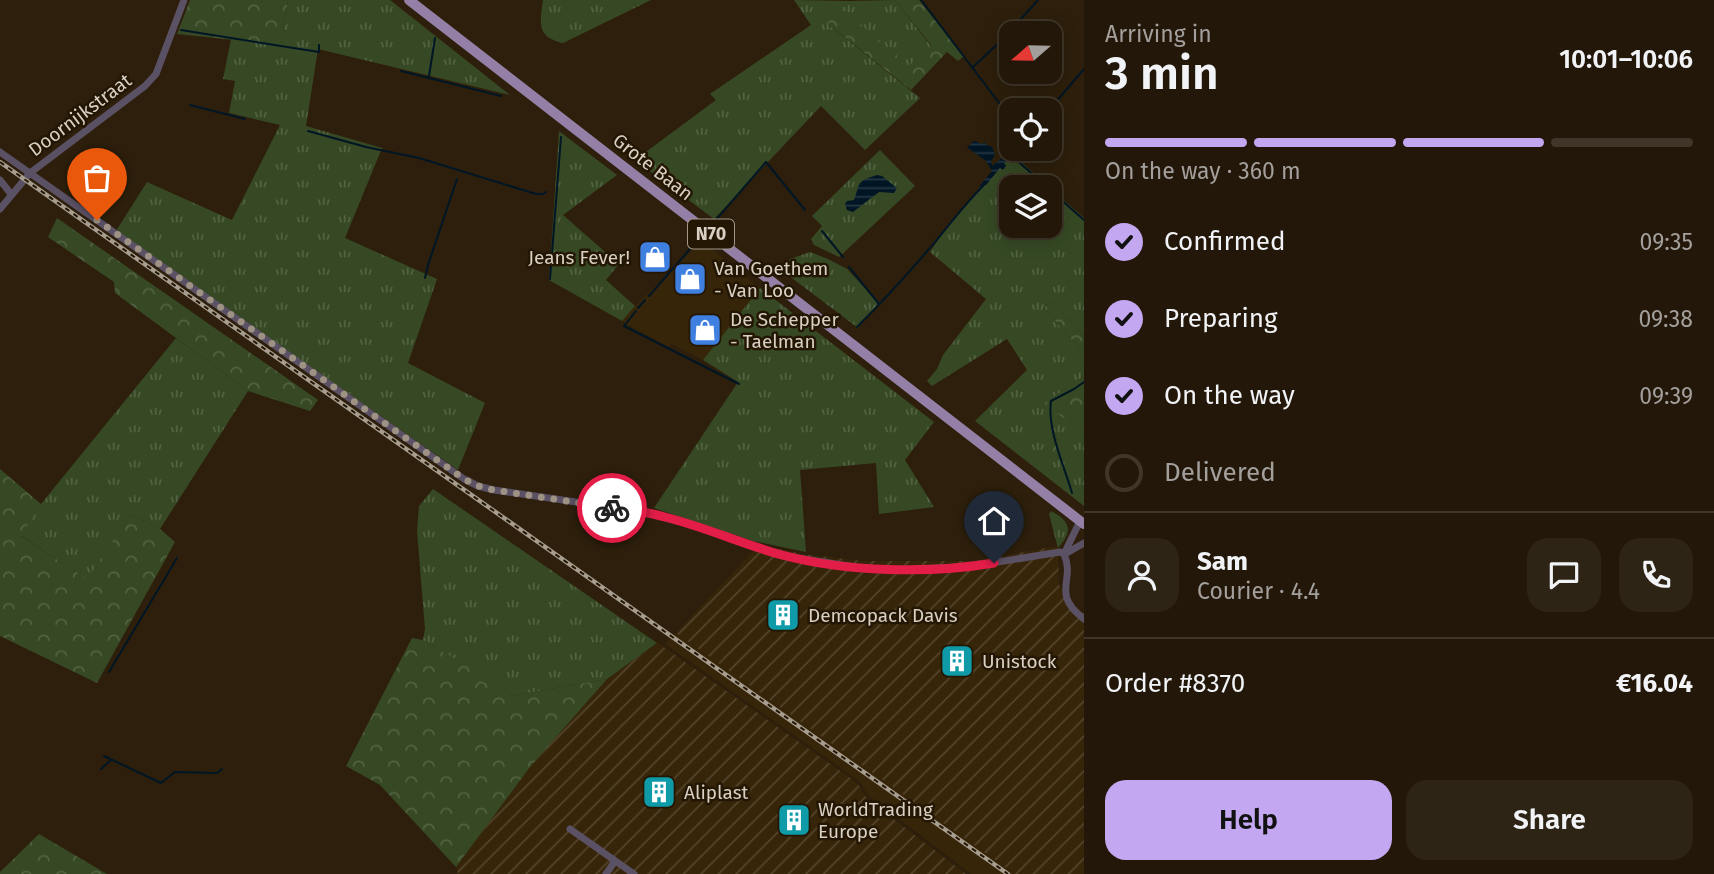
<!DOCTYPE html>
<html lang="en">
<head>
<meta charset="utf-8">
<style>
  body { margin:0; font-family:"Fira Sans",sans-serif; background:#2e2416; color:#f1f3f6; height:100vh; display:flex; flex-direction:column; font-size:26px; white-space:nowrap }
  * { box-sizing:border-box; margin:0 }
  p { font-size:23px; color:#a29f9c }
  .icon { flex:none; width:38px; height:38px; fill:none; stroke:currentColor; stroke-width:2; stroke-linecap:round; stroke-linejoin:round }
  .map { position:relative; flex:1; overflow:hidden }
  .panel { display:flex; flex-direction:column; background:#221708; width:630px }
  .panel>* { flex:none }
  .needle { width:46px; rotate:250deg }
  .buttons { position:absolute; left:999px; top:21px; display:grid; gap:14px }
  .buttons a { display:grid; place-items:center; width:63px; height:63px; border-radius:14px; background:#221708; box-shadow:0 4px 18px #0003,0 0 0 2px #3f3629; font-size:35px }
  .pin { position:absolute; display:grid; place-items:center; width:60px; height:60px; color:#fff; margin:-72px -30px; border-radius:50% 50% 50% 0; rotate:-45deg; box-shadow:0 0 7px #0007 }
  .pin .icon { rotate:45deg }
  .courier { position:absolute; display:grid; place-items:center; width:70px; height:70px; margin:-35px; border:5px solid #e11d48; border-radius:50%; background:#fff; color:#222; box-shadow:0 2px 9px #0007 }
  .overview em { font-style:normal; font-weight:600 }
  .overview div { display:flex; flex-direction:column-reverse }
  .overview { display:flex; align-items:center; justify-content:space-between; height:119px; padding:0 21px }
  h1 { font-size:46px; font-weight:600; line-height:52px }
  .bar { display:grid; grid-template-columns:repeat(4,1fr); gap:10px 7px; align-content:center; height:84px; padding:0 21px }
  .bar i { height:9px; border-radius:5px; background:#3f3629 }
  .bar .active { background:#c4a7f1 }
  .bar p { grid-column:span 4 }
  .line { display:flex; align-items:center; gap:18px; padding:0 21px; border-top:2px solid #3f3629 }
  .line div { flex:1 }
  .round { display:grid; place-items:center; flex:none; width:74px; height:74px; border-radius:21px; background:#2e2416 }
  ol { padding:0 21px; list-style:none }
  li { display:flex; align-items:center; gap:21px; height:77px }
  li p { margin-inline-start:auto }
  li .icon { padding:7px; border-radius:50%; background:#c4a7f1; color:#111; stroke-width:4 }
  li:last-child { color:#a29f9c }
  li i { width:38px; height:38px; border:4px solid #3f3629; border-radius:50% }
  .action { display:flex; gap:14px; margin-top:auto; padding:14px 21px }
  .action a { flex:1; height:80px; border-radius:21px; background:#c4a7f1; color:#111; font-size:28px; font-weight:600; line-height:80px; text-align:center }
  .action a+a { background:#2e2416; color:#f1f3f6 }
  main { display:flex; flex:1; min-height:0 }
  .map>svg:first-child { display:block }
  .built { fill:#372509 }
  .industrial { fill:url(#industrial-furrows) }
  .grass { fill:url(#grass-tufts) }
  .forest { fill:url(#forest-crowns) }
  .water { fill:url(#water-rules) }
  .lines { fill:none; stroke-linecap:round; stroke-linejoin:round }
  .stream { stroke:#001625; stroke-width:2 }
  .street { stroke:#5b5164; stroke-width:7 }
  .primary { stroke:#9480a6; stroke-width:10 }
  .rail-casing { stroke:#a79d8f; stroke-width:4.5 }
  .rail { stroke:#231603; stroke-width:2; stroke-dasharray:5; stroke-linecap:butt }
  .done { stroke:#9d9283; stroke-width:7; stroke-dasharray:0 12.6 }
  .route { stroke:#e11d48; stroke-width:9 }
  .labels { text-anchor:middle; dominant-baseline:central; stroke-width:5; stroke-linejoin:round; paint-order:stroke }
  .shield { fill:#231603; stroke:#a2988a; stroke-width:2 }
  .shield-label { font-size:18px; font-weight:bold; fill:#d9d0c4 }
  .street-label { font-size:19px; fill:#d9d0c4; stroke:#231603 }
  .poi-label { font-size:19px; fill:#d9d0c4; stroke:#231603; text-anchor:start }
</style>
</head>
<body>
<main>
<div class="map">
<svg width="1084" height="874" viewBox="0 0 1084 874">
  <defs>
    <pattern id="industrial-furrows" width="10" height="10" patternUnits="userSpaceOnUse" patternTransform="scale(1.75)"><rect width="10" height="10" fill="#372509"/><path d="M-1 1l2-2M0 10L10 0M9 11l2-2" fill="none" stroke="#53442b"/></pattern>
    <pattern id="grass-tufts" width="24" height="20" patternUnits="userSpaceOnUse" patternTransform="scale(1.75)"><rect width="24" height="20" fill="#364924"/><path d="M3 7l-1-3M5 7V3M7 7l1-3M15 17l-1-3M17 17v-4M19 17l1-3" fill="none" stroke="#526242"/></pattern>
    <pattern id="forest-crowns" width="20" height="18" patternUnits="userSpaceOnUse" patternTransform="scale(1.75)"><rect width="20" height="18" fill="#364924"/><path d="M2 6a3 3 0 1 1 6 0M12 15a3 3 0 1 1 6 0" fill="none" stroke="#526242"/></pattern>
    <pattern id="water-rules" width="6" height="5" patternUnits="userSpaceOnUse" patternTransform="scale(1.75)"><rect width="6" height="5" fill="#001625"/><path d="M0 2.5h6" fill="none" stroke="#253743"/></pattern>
  </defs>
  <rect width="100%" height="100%" fill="#2d1f0b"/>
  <path class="built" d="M702 241 760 288 703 360 671 344 668 347 622 321 635 306Z
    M676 633 1015 874H971L868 795 859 781 665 644Z"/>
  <path class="industrial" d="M759 545 804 554 862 561H975L1058 546 1059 585 1071 604 1084 613V874H1015L676 633Z
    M658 643 852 779 858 784 867 799 966 874H458L456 867 530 767 607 679Z"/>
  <path class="grass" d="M288 0H390L510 95 318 49 306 126 382 148 345 238 437 279 408 363 485 403 458 470 116 231 147 182 232 220 280 125 229 113 235 81 223 79 231 39 281 44Z
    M543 0H651L563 43C536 37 540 23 543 0Z
    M794 0 849 1 895 0 931 46 909 67 843 10 828 24 920 98 865 150 821 106 714 219 635 160 716 100 710 94 811 25Z
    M559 131 617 175 563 215 619 264 606 280 635 306 622 321 549 280Z
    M880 150 915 186 839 257 814 245 811 239 822 226 812 216Z
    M1011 153 1049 187H1012V226H1050V188L1084 218V336L1051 301 1044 308 1084 354V376L1045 403 1059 449 1051 417 1058 413 1084 432V506L975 421 1027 370 1007 339 932 386 927 381 937 369 943 355 986 299 930 252 950 222Z
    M810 252 828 259 847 269 879 303 858 328 780 269 790 259Z
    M760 288 934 422 905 460 934 507 879 514 876 463 800 470 806 552 753 541 654 508 738 382 703 360Z
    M176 338 248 391 160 529 131 514 88 580 20 535 41 504Z
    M433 489 657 643 607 679 511 696 500 686 423 640 425 629 417 531 419 506Z
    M1051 511C1071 521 1073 532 1058 548L1049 514Z"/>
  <path class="forest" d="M190 0H288L281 45 177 34Z
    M895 0H919L964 56 958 61 947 52 911 90 827 23 843 9 909 66 931 45Z
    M57 218 318 400 310 411 248 391 115 293 114 282 48 237Z
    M1051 301 1084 336V354L1044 308Z
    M1084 376V432L1058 414 1051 417 1059 450 1053 452 1044 403Z
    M0 469 41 504 21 536 87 579 131 514 160 529 175 542 97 683 0 636Z
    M412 638 423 640 501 686 511 696 607 679 530 767 456 867 380 785 346 766Z
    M39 834 107 874H0V872Z"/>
  <path class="water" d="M976 141 981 144 986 142 985 144 992 147 995 154 991 162 992 166 1011 151 1014 152 1013 157 1004 163 1006 166 1003 170 1000 168 986 185 978 188 992 171 986 161 968 148 967 146 971 145 972 142Z
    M877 175 882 176 897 188 894 193 879 192 853 212 847 210 845 204 847 201 854 200C861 181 856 182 877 175Z"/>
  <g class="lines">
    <path class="stream" d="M921 0 1012 120
      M181 30 319 52V45
      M973 67 1003 39 1038 0
      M401 71 501 96
      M429 76 435 38
      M190 105 245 119
      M1049 110 1084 69
      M308 131 366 147 419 158 536 194H543L546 192
      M1014 152 1013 157 1047 187
      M1050 190 1084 220
      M715 221 766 162 805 210
      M822 231 843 257
      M849 267 879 304
      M425 278 428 265 457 179
      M550 279 561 137
      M649 296 697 241
      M638 308 645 300
      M636 311 624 326 739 384
      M857 327C882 302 906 276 929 249 947 228 963 206 983 186
      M1072 493C1064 465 1047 430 1051 401L1074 389 1084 382
      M109 672 177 558
      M104 756 161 783 175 772 217 773 222 769
      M101 769 111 760"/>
    <path class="street" d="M0 152 464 479 478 486 494 490 644 512 689 524 785 556 861 568 903 570 973 566 1060 552 1064 554
      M0 180 11 194
      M0 209 30 173 145 86 156 74 184 0
      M1080 521 1064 554C1076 581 1050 593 1084 619
      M1065 554 1084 543
      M570 829 634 874
      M606 874 615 861"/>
    <path class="primary" d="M409 0 1084 524"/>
    <defs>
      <path id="rail" d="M0 162 1008 874"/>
    </defs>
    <use href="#rail" class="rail-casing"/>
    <use href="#rail" class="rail"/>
  </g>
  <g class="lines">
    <path class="done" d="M97 220 464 479 478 486 494 490 612 508"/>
    <path class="route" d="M612 508C630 510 648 512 665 517 705 527 742 544 782 555 846 572 929 574 994 563"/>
  </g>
  <defs>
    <symbol id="shop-square" viewBox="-11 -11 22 22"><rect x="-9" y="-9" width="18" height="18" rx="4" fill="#3f7fe0" stroke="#231603"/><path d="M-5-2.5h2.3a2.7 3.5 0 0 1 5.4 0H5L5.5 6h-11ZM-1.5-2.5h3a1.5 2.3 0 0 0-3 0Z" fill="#fff"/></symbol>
    <symbol id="building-square" viewBox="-11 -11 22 22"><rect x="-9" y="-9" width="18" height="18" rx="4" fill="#0f9aa8" stroke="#231603"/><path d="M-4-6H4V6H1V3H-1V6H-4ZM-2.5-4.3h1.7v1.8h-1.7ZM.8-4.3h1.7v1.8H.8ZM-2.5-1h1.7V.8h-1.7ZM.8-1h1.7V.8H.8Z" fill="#fff"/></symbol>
  </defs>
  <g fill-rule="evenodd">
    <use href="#shop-square" x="636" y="238" width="38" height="38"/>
    <use href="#shop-square" x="671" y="260" width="38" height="38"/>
    <use href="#shop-square" x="686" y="311" width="38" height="38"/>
    <use href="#building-square" x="764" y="596" width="38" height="38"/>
    <use href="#building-square" x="938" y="642" width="38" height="38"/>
    <use href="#building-square" x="640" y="773" width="38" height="38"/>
    <use href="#building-square" x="775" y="801" width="38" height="38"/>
  </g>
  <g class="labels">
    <rect class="shield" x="688" y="219.5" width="46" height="29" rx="5"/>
    <g class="shield-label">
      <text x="711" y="234">N70</text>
    </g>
    <g class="street-label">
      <text transform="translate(80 115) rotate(-37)">Doornijkstraat</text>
      <text transform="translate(653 167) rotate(38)">Grote Baan</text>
    </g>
    <g class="poi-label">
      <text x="630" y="257" text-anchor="end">Jeans Fever!</text>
      <text x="714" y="268">Van Goethem<tspan x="714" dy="22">- Van Loo</tspan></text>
      <text x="730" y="319">De Schepper<tspan x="730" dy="22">- Taelman</tspan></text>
      <text x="808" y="615">Demcopack Davis</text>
      <text x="982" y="661">Unistock</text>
      <text x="684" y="792">Aliplast</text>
      <text x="818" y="809">WorldTrading<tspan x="818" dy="22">Europe</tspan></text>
    </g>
  </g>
</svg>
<div class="buttons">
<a><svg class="needle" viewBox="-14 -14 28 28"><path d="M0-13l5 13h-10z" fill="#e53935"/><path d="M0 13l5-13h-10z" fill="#a29f9c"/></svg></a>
<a><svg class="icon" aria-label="locate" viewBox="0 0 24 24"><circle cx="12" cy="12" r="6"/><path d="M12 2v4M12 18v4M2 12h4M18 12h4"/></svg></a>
<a><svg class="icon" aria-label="layers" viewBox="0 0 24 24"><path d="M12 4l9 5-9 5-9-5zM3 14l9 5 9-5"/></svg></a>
</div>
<div class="pin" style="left:97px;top:220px;background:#ea580c"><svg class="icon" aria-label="bag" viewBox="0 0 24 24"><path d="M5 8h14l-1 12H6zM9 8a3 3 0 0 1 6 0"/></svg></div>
<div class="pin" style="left:994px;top:563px;background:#1f2937"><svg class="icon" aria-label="home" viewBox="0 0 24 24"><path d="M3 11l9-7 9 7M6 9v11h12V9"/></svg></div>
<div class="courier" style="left:612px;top:508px"><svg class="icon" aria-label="bike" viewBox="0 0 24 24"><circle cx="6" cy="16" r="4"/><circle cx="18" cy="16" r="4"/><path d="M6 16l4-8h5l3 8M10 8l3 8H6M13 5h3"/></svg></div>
</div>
<section class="panel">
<div class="overview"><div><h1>3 min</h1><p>Arriving in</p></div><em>10:01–10:06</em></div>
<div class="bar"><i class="active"></i><i class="active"></i><i class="active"></i><i></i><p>On the way · 360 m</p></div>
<ol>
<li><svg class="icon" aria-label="check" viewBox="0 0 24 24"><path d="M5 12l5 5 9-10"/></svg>Confirmed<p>09:35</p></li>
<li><svg class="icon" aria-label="check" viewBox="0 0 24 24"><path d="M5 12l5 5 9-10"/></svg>Preparing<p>09:38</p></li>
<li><svg class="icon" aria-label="check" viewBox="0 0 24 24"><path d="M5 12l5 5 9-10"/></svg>On the way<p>09:39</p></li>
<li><i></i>Delivered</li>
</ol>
<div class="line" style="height:126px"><a class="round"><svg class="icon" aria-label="person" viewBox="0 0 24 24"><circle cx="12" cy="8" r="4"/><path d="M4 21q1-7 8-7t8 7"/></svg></a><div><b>Sam</b><p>Courier · 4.4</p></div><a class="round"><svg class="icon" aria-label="chat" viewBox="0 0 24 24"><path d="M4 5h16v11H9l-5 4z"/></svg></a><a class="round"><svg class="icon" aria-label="phone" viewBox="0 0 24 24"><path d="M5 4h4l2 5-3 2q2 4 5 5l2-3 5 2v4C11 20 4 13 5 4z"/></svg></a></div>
<div class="line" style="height:91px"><div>Order #8370</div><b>€16.04</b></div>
<div class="action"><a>Help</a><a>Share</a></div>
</section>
</main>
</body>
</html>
